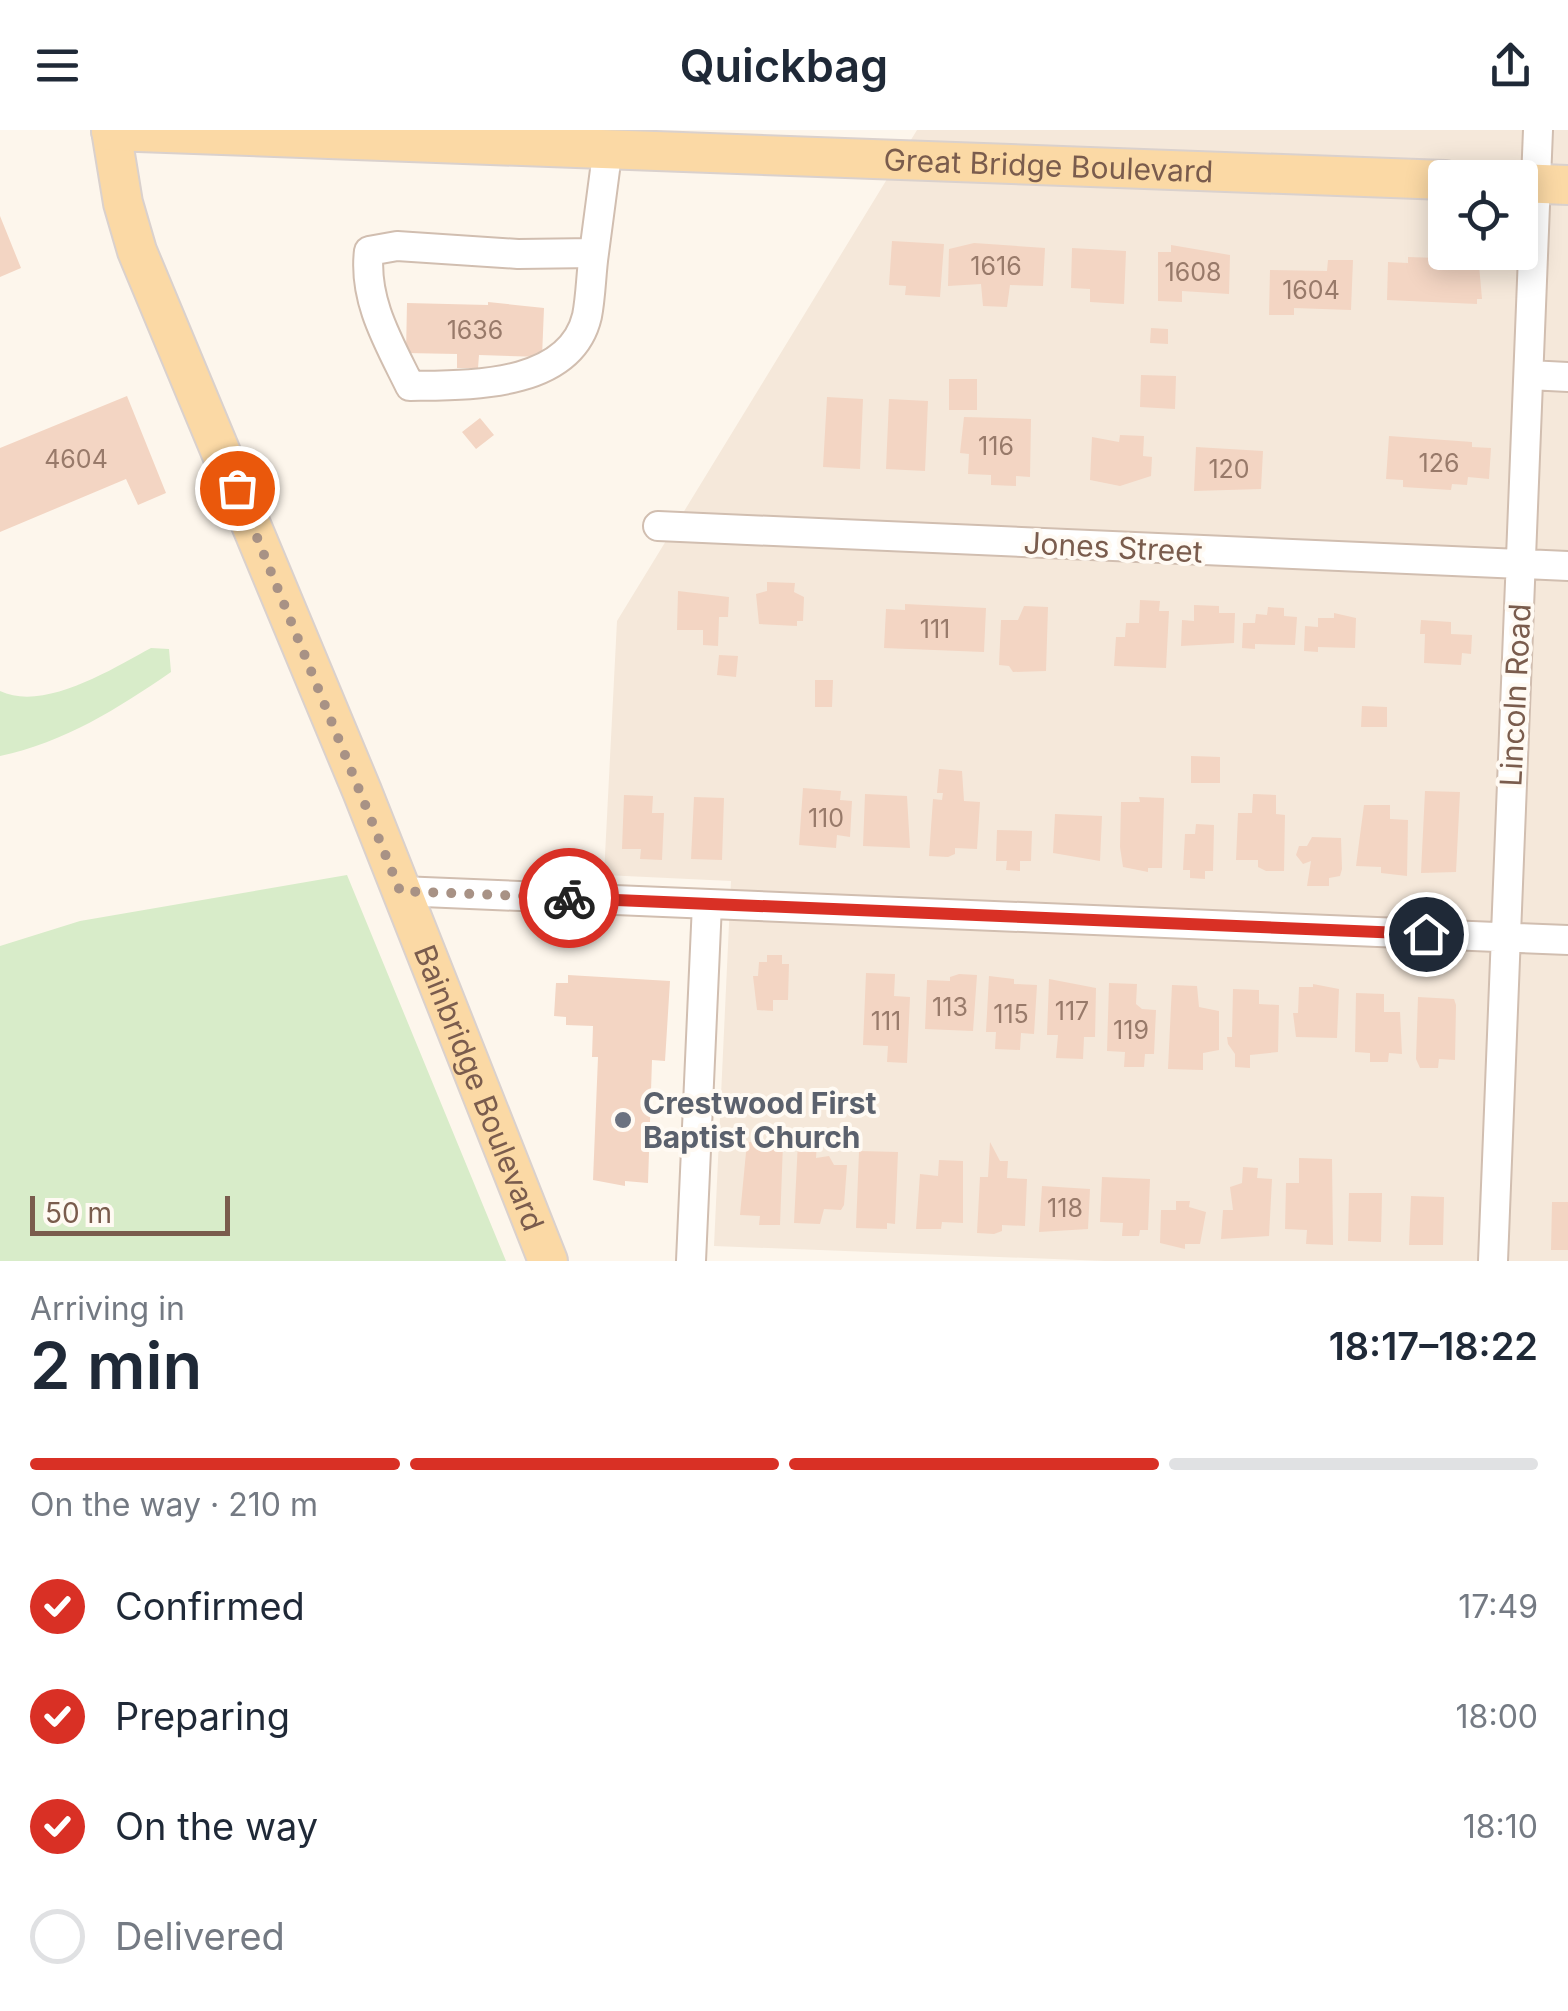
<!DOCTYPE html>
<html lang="en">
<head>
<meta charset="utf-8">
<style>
  body { margin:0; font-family:Inter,sans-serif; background:#f2f2f3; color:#1f2937; height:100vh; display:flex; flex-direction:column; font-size:38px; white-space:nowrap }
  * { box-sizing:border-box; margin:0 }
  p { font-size:32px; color:#747a83 }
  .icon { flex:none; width:55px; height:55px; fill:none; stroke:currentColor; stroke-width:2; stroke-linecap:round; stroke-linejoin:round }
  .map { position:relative; height:1131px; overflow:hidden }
  .side { display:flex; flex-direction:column; background:#fff; flex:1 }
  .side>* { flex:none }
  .controls { position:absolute; left:1428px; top:30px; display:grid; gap:20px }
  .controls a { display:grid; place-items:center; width:110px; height:110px; border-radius:10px; background:#fff; box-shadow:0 5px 25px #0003; font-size:50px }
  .scale { position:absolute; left:30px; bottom:25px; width:200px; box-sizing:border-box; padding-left:10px; border:5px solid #7a5c4d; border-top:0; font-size:28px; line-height:35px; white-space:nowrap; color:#7a5c4d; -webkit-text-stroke:8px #fffaf3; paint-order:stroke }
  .pin { position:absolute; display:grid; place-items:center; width:85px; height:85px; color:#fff; margin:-42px; border:5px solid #fff; border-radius:50%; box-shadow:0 2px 10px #0007 }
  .courier { position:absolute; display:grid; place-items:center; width:100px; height:100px; margin:-50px; border:8px solid #d93025; border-radius:50%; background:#fff; color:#222; box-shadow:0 2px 12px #0007 }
  .overview em { font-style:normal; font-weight:600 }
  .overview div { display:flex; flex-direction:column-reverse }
  .overview { display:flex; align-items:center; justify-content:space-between; height:170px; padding:0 30px }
  h1 { font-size:65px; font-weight:600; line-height:75px }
  .bar { display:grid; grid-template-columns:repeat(4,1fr); gap:15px 10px; align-content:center; height:120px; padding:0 30px }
  .bar i { height:12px; border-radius:8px; background:#e0e1e3 }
  .bar .selected { background:#d93025 }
  .bar p { grid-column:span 4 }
  ol { padding:0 30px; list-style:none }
  li { display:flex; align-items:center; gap:30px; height:110px }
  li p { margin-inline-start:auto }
  li .icon { padding:10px; border-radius:50%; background:#d93025; color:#fff; stroke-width:4 }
  li:last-child { color:#747a83 }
  li i { width:55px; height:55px; border:5px solid #e0e1e3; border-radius:50% }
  header { display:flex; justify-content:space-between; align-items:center; height:130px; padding:0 30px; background:#fff; font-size:45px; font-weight:600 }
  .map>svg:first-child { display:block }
  .residential { fill:#f5e8da; fill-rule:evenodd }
  .green { fill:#d8ecc9 }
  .building { fill:#f3d5c3 }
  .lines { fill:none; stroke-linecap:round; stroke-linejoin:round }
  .minor-casing { stroke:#d1beb0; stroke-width:32 }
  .major-casing { stroke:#dad1cd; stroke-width:42 }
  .minor { stroke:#fff; stroke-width:28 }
  .major { stroke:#fbd9a5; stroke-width:38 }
  .done { stroke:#a89285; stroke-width:10; stroke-dasharray:0 18 }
  .route { stroke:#d93025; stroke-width:12 }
  .worship-dot { fill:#6b7280; stroke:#fffaf3; stroke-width:4 }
  .labels { text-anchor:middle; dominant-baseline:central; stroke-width:8; stroke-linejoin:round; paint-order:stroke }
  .number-label { font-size:25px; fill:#987a6a }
  .street-label { font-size:30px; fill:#7a5c4d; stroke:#fffaf3 }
  .worship-label { font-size:30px; font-weight:bold; fill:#5b616d; stroke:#fffaf3; text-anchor:start }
</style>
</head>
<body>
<header><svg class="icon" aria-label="menu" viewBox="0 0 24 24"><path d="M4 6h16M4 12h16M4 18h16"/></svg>Quickbag<svg class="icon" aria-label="share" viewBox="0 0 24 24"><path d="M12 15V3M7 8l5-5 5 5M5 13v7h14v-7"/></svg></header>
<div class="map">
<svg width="1568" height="1131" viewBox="0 0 1568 1131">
  <rect width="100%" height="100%" fill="#fdf6ec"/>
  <path class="residential" d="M917 0H1568V1131H1105L714 1116 731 751 604 745 617 491ZM1445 48H1520V122H1445Z"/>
  <path class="green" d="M151 518 169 519 171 542C117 579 65 612 0 626V561C44 582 112 539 151 518Z
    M347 745 506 1131H0V816L80 791Z"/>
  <path class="building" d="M0 86 21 138 0 147Z
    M892 111 944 114 940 167 905 165 906 156 889 155Z
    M974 113 1045 118 1043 156 1010 155 1007 177 983 176 981 154 948 156 949 119Z
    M1171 115 1230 125 1229 164 1182 161V172L1158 171V122H1171Z
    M1072 118 1126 121 1124 174 1090 172V159L1071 158Z
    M1408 127 1438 128V134L1479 135 1482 169H1477V174L1387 170 1388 132 1408 133Z
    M1328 130H1353L1351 180 1294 178V185H1269L1270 140 1327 141Z
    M488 172 544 178 542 227 479 225 478 238H457V224L406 223 407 173 488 175Z
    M1151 198 1168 199V214L1150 213Z
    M1141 245 1176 246 1175 279 1140 277Z
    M949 249H977V280H949Z
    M127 266 166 363 138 375 126 349 0 402V318Z
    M827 267 863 269 860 339 823 337Z
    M889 269 928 271 925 341 886 339Z
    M964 287 1031 289 1030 347 1016 346V356L991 355V345L968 344 969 324 960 323Z
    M480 288 494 305 476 319 462 302Z
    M1120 305 1144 306 1143 326 1152 327 1151 346 1120 356 1090 350 1092 307 1119 312Z
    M1389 306 1472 312V317L1491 318 1489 349 1468 347 1467 355 1452 354 1451 360 1403 357V350L1386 349Z
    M1196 317 1263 321 1261 359 1194 361Z
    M767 452 795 453 794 462 804 467 803 491H797V496L759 494 756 464 767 461Z
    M678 461 729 467 728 487H719L718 516 703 515V500H677Z
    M1140 470 1160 471 1159 481H1169L1166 538 1114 536 1116 507H1125L1126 493H1139Z
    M905 474 986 478 984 522 884 518 886 479 905 480Z
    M1194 475 1219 476V483H1235L1234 513 1181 516 1182 490 1194 491Z
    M1024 476 1048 477 1046 541 1013 542 1009 536 999 535 1001 490H1018Z
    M1268 477 1284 478V486L1297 487 1295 515 1255 514V519L1242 518 1243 493H1255L1256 484 1267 485Z
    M1334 483 1356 488 1355 518 1318 517V522L1304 521 1305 496 1318 497V488H1334Z
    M1421 490 1451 492V504L1472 505 1471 524 1462 523 1461 535 1424 533 1425 504H1420Z
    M719 525 738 526 736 547 717 545Z
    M815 550H833L832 577H815Z
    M1362 576 1387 577V597H1361Z
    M1191 626 1220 627V653H1191Z
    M939 639 962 641 964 671 980 672 977 719 955 718V724L948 727 929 726 933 669 942 670 943 663H937Z
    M803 658 841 661 840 670 852 671 850 707 837 705 836 718 799 715Z
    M1425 661 1460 662 1456 742 1421 743Z
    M865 664 907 666 910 718 863 716Z
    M1253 664 1276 665V684L1285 685 1284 741H1266L1258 737V730H1236L1238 683H1252Z
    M624 665 653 666 652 683H664L662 730 640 729 641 719H622Z
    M694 667 724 668 722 730 691 729Z
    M1139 667 1164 668 1162 738H1148V742L1123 737 1120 717 1121 672H1140Z
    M1364 675H1390V689L1408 690 1407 746 1381 743V737L1356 736Z
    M1055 684 1102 686 1100 731 1053 723Z
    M1196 694 1214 695 1213 741H1205V749L1190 748V740H1183L1185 704H1195Z
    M997 700 1032 701 1031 731H1020V741L1006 740 1007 731H996Z
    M1312 707 1341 708 1342 739 1340 746 1329 748V756H1307L1311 731 1303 734 1296 725 1299 716H1307Z
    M767 825H782V834H789L788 870H773V881L757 880 753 846H758L759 832H767Z
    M866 843 895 844 894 866 910 867 907 933 887 932 888 916 863 915Z
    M959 844 977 845 973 901 925 899 927 850 950 851V847Z
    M568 845 670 851 665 931 652 930 648 1053 625 1051V1056L593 1050 598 927H592L593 896 566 895V887L554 886 556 853H568Z
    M989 846 1014 849V854L1037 855 1034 904 1021 903 1020 920 995 919 996 902H986Z
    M1049 849 1096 858 1095 907H1084L1083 929 1056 928 1058 905H1047Z
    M1109 853 1137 854 1136 874 1142 879 1156 880 1154 924H1145L1144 937H1124L1125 922 1107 921Z
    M1313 854 1339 859 1337 908 1296 907 1293 883H1298L1299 857H1313Z
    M1172 855 1197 856 1199 877 1219 881V920L1203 923V940L1168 939Z
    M1233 859 1259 860V874L1279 875 1278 922 1250 925V938L1235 937V924L1228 914 1227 907H1232Z
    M1356 863 1384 864V882H1400L1402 924 1389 923 1388 932H1370V923L1355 922Z
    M1418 867 1454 869 1456 875 1455 930 1439 929 1438 938H1420L1416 929Z
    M798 1011 817 1012 816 1028 829 1026 834 1035H847L844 1075 841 1080 824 1079 820 1094 794 1093Z
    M747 1012 783 1013 780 1095H759L760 1086 740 1085Z
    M990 1012 1000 1031H1008L1007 1048 1027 1049 1025 1096 1002 1095V1101L994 1104 977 1103 980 1047H988Z
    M859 1021 898 1022 895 1094 887 1093V1099L856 1098Z
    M1299 1028 1332 1029 1333 1115 1306 1114 1307 1100 1285 1099 1286 1053H1299Z
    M939 1030 963 1031V1093L942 1092 941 1099H916L920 1044 938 1046Z
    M1243 1037 1258 1038 1257 1048 1272 1049 1269 1106 1221 1109 1223 1080H1233L1230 1057 1242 1053Z
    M1102 1047 1150 1049 1148 1100H1140L1139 1106H1122L1123 1093 1100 1092Z
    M1042 1056 1090 1059 1088 1099 1039 1102Z
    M1349 1063H1382L1381 1112 1348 1111Z
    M1411 1066 1444 1067 1443 1115H1409Z
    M1176 1071H1190L1189 1077 1206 1082 1200 1114H1185V1119L1160 1113 1161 1080H1176Z
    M1552 1072H1568V1120H1551Z"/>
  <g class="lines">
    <defs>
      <path id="minor" d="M594 123C591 143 591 166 587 186 570 258 469 255 410 256 389 213 363 170 369 121L397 116 518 124 594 123 608 17
        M1529 245 1568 247
        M658 396 1568 436
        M400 761 1568 810
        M691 1131 707 774
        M1493 1131 1538 0"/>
      <g id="major">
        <path id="s1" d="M111 0 123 73 137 121 362 661 548 1131"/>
        <path id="s2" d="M111 1 1445 50"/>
        <path d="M1520 53 1568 55"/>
      </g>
    </defs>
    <use href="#minor" class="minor-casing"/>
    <use href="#major" class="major-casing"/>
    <use href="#minor" class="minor"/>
    <use href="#major" class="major"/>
  </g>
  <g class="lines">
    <path class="done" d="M237 358 400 761 569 768"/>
    <path class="route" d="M569 768 1426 804"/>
  </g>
  <circle class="worship-dot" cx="623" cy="990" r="10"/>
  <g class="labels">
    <g class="number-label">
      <text x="996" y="136">1616</text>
      <text x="1193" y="142">1608</text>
      <text x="1311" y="160">1604</text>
      <text x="475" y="200">1636</text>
      <text x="996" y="316">116</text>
      <text x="76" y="329">4604</text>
      <text x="1439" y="333">126</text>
      <text x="1229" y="339">120</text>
      <text x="935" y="499">111</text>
      <text x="826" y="688">110</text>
      <text x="950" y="877">113</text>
      <text x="1072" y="881">117</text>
      <text x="1011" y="884">115</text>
      <text x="886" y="891">111</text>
      <text x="1131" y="900">119</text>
      <text x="1065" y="1078">118</text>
    </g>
    <g class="street-label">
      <text stroke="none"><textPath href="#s2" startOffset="938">Great Bridge Boulevard</textPath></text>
      <text transform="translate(1113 417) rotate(3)">Jones Street</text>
      <text transform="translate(1515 565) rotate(-87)">Lincoln Road</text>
      <text stroke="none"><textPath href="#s1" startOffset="1028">Bainbridge Boulevard</textPath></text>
    </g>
    <g class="worship-label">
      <text x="643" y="973">Crestwood First<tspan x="643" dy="34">Baptist Church</tspan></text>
    </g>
  </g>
</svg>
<div class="controls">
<a><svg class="icon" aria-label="locate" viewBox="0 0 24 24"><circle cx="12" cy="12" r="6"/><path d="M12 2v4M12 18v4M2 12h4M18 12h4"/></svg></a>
</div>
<div class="scale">50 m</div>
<div class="pin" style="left:237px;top:358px;background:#ea580c"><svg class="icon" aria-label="bag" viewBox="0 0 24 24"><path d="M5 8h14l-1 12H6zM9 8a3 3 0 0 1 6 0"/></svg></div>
<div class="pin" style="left:1426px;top:804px;background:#1f2937"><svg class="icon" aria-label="home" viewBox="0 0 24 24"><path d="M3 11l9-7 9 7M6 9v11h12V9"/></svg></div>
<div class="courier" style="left:569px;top:768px"><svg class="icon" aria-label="bike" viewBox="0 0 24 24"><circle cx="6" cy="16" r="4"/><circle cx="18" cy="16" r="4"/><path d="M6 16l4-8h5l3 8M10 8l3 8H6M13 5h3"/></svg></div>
</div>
<section class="side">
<div class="overview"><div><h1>2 min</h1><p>Arriving in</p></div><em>18:17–18:22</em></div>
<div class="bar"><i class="selected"></i><i class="selected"></i><i class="selected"></i><i></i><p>On the way · 210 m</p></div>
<ol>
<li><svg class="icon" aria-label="check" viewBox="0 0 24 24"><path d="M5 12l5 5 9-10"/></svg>Confirmed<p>17:49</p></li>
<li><svg class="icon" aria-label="check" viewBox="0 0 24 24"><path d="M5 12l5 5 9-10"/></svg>Preparing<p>18:00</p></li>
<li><svg class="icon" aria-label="check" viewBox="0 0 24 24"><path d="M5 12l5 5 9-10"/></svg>On the way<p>18:10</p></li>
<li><i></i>Delivered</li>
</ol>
</section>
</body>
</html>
